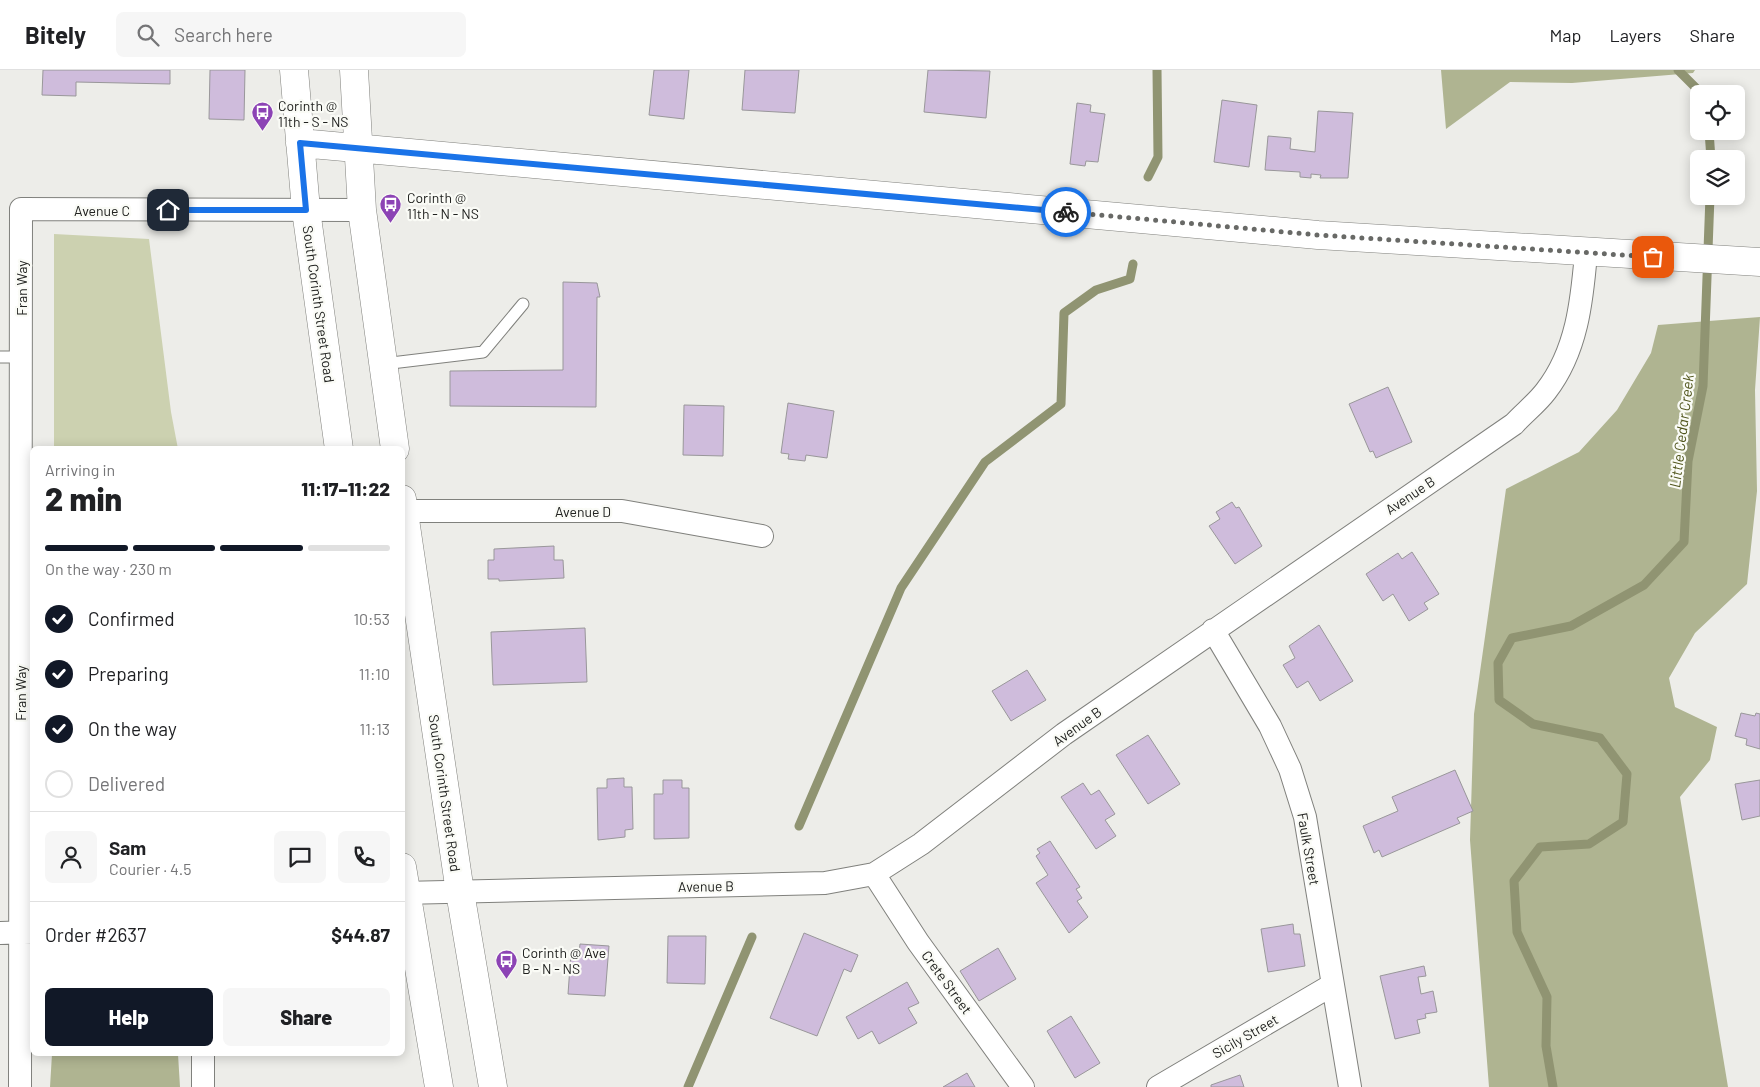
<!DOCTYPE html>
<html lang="en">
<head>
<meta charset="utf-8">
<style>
  body { margin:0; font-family:Barlow,sans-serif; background:#f6f6f6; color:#202124; height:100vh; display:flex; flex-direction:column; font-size:19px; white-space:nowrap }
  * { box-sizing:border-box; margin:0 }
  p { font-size:16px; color:#757577 }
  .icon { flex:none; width:28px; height:28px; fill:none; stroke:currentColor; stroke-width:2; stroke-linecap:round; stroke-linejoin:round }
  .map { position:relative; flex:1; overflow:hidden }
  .drawer { position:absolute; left:30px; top:376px; width:375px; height:610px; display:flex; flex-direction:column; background:#fff; border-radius:8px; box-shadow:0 2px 12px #0003 }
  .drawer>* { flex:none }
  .tools { position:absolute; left:1690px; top:15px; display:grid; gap:10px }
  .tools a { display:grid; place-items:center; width:55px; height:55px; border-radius:8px; background:#fff; box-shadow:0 2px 12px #0003; font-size:25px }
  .pin { position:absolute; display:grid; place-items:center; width:42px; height:42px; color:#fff; margin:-21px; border-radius:10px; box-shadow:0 2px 8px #0006 }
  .courier { position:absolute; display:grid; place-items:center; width:50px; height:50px; margin:-25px; border:4px solid #1a73e8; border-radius:50%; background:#fff; color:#222; box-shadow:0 1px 6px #0007 }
  .overview em { font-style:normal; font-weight:800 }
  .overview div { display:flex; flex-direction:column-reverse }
  .overview { display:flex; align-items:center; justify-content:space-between; height:85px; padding:0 15px }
  h1 { font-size:32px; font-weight:800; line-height:38px }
  .bar { display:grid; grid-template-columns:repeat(4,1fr); gap:8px 5px; align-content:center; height:60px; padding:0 15px }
  .bar i { height:6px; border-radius:4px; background:#e0e0e0 }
  .bar .active { background:#111827 }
  .bar p { grid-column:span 4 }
  .line { display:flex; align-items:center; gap:12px; padding:0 15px; border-top:1px solid #e0e0e0 }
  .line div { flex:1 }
  .round { display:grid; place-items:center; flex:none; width:52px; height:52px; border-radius:8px; background:#f6f6f6 }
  ol { padding:0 15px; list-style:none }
  li { display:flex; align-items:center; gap:15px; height:55px }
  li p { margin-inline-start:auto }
  li .icon { padding:5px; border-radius:50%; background:#111827; color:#fff; stroke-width:4 }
  li:last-child { color:#757577 }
  li i { width:28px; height:28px; border:2px solid #e0e0e0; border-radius:50% }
  .button { display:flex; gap:10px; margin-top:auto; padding:10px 15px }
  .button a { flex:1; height:58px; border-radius:8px; background:#111827; color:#fff; font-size:20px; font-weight:800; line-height:58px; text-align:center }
  .button a+a { background:#f6f6f6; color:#202124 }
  header { display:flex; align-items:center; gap:30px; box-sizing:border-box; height:70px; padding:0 25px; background:#fff; border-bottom:1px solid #e0e0e0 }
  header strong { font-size:24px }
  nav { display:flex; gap:28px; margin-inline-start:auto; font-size:18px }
  .search { width:350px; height:45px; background:#f6f6f6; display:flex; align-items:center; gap:12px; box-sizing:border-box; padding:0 18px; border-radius:8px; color:#757577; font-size:19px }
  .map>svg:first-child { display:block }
  .green { fill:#ccd1b0 }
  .forest { fill:#afb491 }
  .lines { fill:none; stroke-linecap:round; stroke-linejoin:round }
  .stream { stroke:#909472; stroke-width:9 }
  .building { fill:#cfbcdc; stroke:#99979a }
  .lane-casing { stroke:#80817d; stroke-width:13 }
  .street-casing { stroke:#80817d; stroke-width:24 }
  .secondary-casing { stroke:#80817d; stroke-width:29 }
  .lane { stroke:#fff; stroke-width:11 }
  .street { stroke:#fff; stroke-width:22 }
  .secondary { stroke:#fff; stroke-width:28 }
  .done { stroke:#686966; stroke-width:5; stroke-dasharray:0 9 }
  .route { stroke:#1a73e8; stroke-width:6 }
  .labels { text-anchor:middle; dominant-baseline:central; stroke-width:4.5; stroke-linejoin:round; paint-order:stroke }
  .poi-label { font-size:14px; fill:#212220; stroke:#fafbf6; text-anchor:start }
  .street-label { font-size:14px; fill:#212220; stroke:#fafbf6 }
  .water-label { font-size:15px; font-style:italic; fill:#51561d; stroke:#fafbf6 }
</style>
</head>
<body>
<header>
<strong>Bitely</strong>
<div class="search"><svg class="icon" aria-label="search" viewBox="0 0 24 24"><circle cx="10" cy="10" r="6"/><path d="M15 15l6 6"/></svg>Search here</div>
<nav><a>Map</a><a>Layers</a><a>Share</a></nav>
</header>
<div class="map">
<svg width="1760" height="1017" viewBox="0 0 1760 1017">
  <rect width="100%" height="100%" fill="#edede9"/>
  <path class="green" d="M54 164 149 169 171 342 178 379H54Z"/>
  <path class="forest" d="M1441 0H1695L1693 3 1572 13 1510 12 1446 59Z
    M1760 247 1755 320 1757 421 1747 514 1695 563 1669 608 1675 637 1717 657 1710 690 1680 727 1728 1017H1489L1470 770 1474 644 1506 419 1579 382 1617 340 1651 283 1658 255Z
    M52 984H178L180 1017H50Z"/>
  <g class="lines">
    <path class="stream" d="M1678 0 1702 24
      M1709 61 1711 89
      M1148 107 1158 87 1157 0
      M799 756 901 518 985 392 1061 334 1064 243 1096 220 1130 209 1133 194
      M688 1017 752 867
      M1553 1017 1546 976 1547 927 1517 862 1514 811 1540 777 1589 774 1623 752 1627 704 1600 668 1533 654 1499 630 1498 593 1512 568 1571 556 1644 515 1684 472 1688 391 1703 316 1710 126"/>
  </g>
  <path class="building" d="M43 0H170V14L76 12V26L42 25Z
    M210 0H245L244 50 209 49Z
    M654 0H689L684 49 649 45Z
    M745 0H799L795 43 742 40Z
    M928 0 990 1 986 48 924 42Z
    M1222 30 1257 35 1249 97 1214 92Z
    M1077 33 1091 35 1090 42 1105 44 1098 92 1086 91 1085 96 1070 94Z
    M1318 41 1353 43 1348 108H1320L1321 105 1311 104V108L1300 107V102L1265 100 1268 66 1291 68 1290 79 1315 82Z
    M563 212 597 213 600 227H597L596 337 450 336V301L563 300Z
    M1388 317 1412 372 1376 388 1373 381 1370 382 1349 334Z
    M788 333 834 341 827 388 806 385 805 391 788 389 789 384 781 383Z
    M684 335 724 336 723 386 683 385Z
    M1232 432 1236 438 1239 437 1262 476 1235 494 1209 456 1220 449 1216 442Z
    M554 476V490H563L564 508 499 511V509H488V490H494V479Z
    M1412 482 1439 524 1424 533 1428 539 1409 551 1393 524 1383 531 1366 504 1398 483 1402 489Z
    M1319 555 1353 611 1320 631 1308 611 1297 618 1283 595 1295 588 1289 576Z
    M585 558 587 612 493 615 491 562Z
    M1027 600 1046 630 1011 651 992 621Z
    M1741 643 1755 646 1756 643 1760 644V679L1746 675 1747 669 1735 666Z
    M1148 665 1180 714 1148 734 1116 685Z
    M1455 700 1473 741 1457 748 1460 753 1382 787 1379 780 1374 783 1363 756 1398 741 1392 727Z
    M624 708V717H632L633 759 625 760V767L598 770 597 718H607V709Z
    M663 710H682V718H689V768L654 769V724H663Z
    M1760 710V746L1742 750 1735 714Z
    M1083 713 1091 725 1099 720 1115 744 1105 750 1116 766 1096 779 1061 727Z
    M1050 771 1080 817 1076 819 1082 828 1077 831 1088 847 1069 863 1036 813 1048 805 1036 786 1040 783 1037 779Z
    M1293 854 1294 864H1300L1305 896 1268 902 1261 859Z
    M804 863 858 885 851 902 844 899 817 966 770 948Z
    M668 866H706L705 914 667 913Z
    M580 874 609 876 605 926 568 924 571 883H579Z
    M998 878 1016 909 979 931 960 901Z
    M1424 896 1426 906 1418 907 1421 924 1433 921 1437 942 1425 944 1426 948 1417 950 1420 963 1395 969 1380 906Z
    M907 912 919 933 908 938 917 953 879 974 872 961 858 969 846 947Z
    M1071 946 1100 993 1075 1008 1047 961Z
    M967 1003 975 1017H943Z
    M1240 1005 1244 1017H1211V1015Z"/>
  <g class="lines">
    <defs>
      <path id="lane" d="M0 287H21
        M383 294 483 282 523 234"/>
      <path id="street" d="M402 441H622L762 466
        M1213 560 1270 656 1290 699 1305 747 1350 1017
        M874 804 918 872 1023 1017
        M402 823 825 813 874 804 921 774 1064 664 1514 354C1524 343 1537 333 1546 321 1577 281 1582 231 1586 183
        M0 863 32 862
        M20 1017 21 139 362 140
        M203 1017V984
        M1158 1017 1332 915"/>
      <path id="secondary" d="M294 0 306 140 339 379
        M354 0 362 140 395 379
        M300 73 1318 165 1760 192
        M402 429 460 822 493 1017
        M402 797 439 1017"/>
    </defs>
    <use href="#lane" class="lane-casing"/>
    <use href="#street" class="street-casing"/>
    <use href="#secondary" class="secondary-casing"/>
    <use href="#lane" class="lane"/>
    <use href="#street" class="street"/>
    <use href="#secondary" class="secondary"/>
  </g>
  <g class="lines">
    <path class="done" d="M1066 142 1318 165 1653 187"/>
    <path class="route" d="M168 140H306L300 73 1066 142"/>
  </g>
  <defs>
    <symbol id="bus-pin" viewBox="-11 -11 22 30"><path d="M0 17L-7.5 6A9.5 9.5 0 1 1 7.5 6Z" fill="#8c43b5" stroke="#fafbf6"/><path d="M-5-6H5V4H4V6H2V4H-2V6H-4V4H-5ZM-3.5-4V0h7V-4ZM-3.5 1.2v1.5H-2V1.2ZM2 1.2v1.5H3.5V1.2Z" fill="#fff"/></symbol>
  </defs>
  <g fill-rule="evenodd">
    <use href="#bus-pin" x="250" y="30" width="25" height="34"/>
    <use href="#bus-pin" x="378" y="122" width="25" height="34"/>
    <use href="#bus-pin" x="494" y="878" width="25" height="34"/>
  </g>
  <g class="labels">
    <g class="poi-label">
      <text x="278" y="35">Corinth @<tspan x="278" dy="16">11th - S - NS</tspan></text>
      <text x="407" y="127">Corinth @<tspan x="407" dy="16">11th - N - NS</tspan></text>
      <text x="522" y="882">Corinth @ Ave<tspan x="522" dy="16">B - N - NS</tspan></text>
    </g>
    <g class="street-label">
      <text x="102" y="140">Avenue C</text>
      <text transform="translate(21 218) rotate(-90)">Fran Way</text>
      <text transform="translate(319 234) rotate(82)">South Corinth Street Road</text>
      <text transform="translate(1410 425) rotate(-34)">Avenue B</text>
      <text x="583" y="441">Avenue D</text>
      <text transform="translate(20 623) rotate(-90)">Fran Way</text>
      <text transform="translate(1077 656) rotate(-36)">Avenue B</text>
      <text transform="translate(445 723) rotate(82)">South Corinth Street Road</text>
      <text transform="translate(1309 779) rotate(80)">Faulk Street</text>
      <text transform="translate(706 816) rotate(-1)">Avenue B</text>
      <text transform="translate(947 912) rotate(54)">Crete Street</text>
      <text transform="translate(1245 966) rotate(-30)">Sicily Street</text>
    </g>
    <g class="water-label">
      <text transform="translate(1681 361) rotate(-83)">Little Cedar Creek</text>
    </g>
  </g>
</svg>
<div class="tools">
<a><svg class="icon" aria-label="locate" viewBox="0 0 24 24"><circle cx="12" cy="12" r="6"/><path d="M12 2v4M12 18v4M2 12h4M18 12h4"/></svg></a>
<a><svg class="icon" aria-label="layers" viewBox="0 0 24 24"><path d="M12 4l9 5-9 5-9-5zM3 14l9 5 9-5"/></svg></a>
</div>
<div class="pin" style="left:1653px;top:187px;background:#ea580c"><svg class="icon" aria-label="bag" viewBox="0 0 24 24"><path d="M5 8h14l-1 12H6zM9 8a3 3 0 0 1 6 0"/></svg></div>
<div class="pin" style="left:168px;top:140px;background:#1f2937"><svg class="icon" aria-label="home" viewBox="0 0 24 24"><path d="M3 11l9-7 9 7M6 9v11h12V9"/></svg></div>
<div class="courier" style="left:1066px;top:142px"><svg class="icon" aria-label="bike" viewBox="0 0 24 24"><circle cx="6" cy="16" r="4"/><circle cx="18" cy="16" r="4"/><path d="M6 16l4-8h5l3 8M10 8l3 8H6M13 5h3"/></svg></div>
<section class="drawer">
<div class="overview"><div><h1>2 min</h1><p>Arriving in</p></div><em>11:17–11:22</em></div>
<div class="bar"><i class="active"></i><i class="active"></i><i class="active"></i><i></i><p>On the way · 230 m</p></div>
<ol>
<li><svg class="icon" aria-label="check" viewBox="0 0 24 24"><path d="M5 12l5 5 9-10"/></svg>Confirmed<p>10:53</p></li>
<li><svg class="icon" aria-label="check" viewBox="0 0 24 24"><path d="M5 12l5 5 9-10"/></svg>Preparing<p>11:10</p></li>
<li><svg class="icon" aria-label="check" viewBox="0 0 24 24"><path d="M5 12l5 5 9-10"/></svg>On the way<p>11:13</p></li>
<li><i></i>Delivered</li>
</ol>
<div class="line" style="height:90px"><a class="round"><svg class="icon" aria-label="person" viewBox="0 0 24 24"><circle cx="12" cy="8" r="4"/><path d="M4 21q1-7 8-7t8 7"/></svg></a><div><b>Sam</b><p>Courier · 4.5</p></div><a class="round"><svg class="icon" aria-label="chat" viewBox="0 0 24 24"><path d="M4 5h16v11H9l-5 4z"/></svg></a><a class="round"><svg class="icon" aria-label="phone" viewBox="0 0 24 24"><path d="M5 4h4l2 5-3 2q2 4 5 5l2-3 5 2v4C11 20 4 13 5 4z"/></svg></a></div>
<div class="line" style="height:65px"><div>Order #2637</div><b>$44.87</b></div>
<div class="button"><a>Help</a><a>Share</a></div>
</section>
</div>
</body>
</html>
